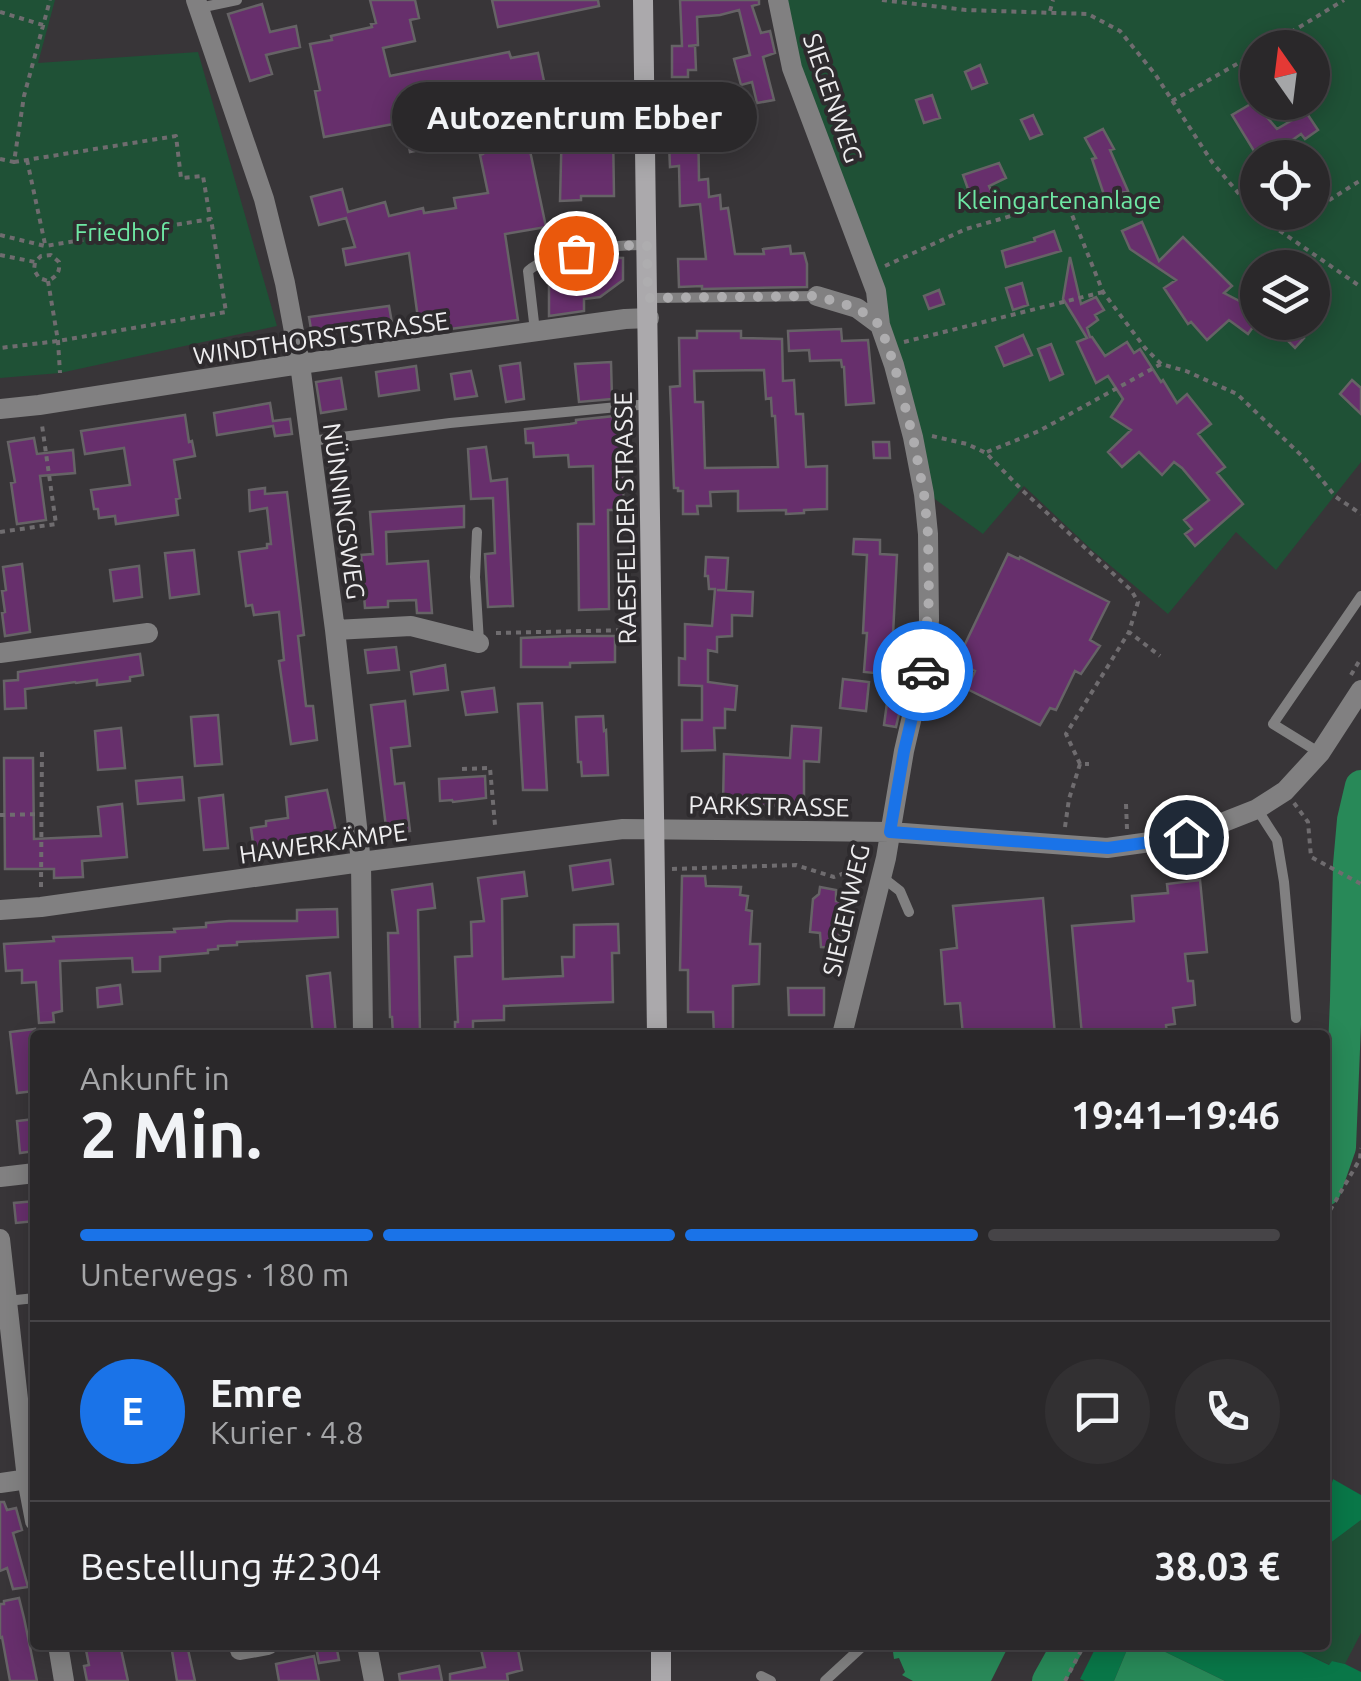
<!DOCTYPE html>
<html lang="de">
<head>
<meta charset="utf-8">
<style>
  body { margin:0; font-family:Ubuntu,sans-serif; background:#323032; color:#f1f3f6; height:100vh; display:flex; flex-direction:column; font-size:38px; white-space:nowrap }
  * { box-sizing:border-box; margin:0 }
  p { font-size:32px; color:#a5a6a8 }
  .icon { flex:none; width:55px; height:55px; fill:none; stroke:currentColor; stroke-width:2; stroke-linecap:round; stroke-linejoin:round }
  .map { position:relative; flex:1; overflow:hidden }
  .drawer { position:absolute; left:30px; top:1030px; width:1300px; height:620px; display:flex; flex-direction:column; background:#2a282a; border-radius:10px; box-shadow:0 5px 25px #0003,0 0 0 2px #464447 }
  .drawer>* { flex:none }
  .needle { width:65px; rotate:346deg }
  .buttons { position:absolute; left:1240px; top:30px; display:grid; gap:20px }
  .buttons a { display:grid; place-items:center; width:90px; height:90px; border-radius:50%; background:#2a282a; box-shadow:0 5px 25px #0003,0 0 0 2px #464447; font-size:50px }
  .pin { position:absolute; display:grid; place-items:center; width:85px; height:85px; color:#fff; margin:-42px; border:5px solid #fff; border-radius:50%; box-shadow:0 2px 10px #0007 }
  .courier { position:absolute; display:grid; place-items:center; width:100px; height:100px; margin:-50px; border:8px solid #1a73e8; border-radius:50%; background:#fff; color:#222; box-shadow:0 2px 12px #0007 }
  .bubble { position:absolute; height:70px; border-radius:35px; background:#2a282a; box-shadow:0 5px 25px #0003,0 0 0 2px #464447; font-size:32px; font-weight:600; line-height:70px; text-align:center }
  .summary em { font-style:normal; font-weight:600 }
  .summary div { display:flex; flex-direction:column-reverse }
  .summary { display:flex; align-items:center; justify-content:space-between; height:170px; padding:0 50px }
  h1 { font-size:65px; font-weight:600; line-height:75px }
  .bar { display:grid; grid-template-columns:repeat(4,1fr); gap:15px 10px; align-content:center; height:120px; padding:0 50px }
  .bar i { height:12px; border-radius:8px; background:#464447 }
  .bar .on { background:#1a73e8 }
  .bar p { grid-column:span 4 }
  .line { display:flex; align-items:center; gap:25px; padding:0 50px; border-top:2px solid #464447 }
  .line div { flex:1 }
  .round { display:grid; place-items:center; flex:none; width:105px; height:105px; border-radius:52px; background:#323032 }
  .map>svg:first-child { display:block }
  .green { fill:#1f5136; fill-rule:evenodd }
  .forest { fill:#097748 }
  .water { fill:#288958 }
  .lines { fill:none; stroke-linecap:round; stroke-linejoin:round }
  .river { stroke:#288958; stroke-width:32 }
  .building { fill:#672f6c; stroke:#666366; stroke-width:2.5; fill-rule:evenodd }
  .path { stroke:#6f6c6f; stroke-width:4; stroke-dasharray:5 5; stroke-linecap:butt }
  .service { stroke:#818081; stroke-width:10 }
  .minor { stroke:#818081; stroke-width:20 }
  .secondary { stroke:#aba9ac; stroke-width:20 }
  .done { stroke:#aeadaf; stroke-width:10; stroke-dasharray:0 18 }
  .route { stroke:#1a73e8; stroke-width:12 }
  .labels { text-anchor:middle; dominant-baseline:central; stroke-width:8; stroke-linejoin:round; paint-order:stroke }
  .street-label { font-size:25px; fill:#eeedef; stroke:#2e2b2e }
  .park-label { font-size:25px; fill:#6ee8a4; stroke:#2e2b2e }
</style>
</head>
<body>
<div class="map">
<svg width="1361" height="1681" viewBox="0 0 1361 1681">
  <rect width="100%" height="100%" fill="#383538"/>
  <path class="green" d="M0 0H55L38 63 198 52 277 326 60 373 0 378Z
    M783 0H1361V462L1276 570 1236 532 1168 614 1093 551 1024 486 983 534 932 497 814 112ZM1258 48H1312V102H1258ZM1258 158H1312V212H1258ZM1258 268H1312V322H1258Z
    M1361 1520V1633L1345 1664 1332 1661 1330 1665 1287 1645H1325V1547Z"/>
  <path class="forest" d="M1333 1479 1361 1495V1520L1325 1547V1510Z
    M1097 1645H1129L1114 1681H1085L1080 1679Z
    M1151 1645H1287L1329 1665 1332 1661 1345 1664 1361 1672V1681H1225Z"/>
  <path class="water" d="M892 1645H1009L991 1681H913L902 1675 905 1672 899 1658 894 1659Z
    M1129 1645H1151L1225 1681H1114Z"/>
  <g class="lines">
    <path class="river" d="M1325 1190 1340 1147 1346 1000 1349 865 1353 820 1361 786
      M1048 1681 1068 1645"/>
  </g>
  <path class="building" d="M370 0H415L419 18 410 20 415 41 383 48 390 76 509 52 511 58 538 53 544 81 517 88 519 99 428 117 434 147 410 152 404 122 324 137 315 91 320 90 310 44 332 40 331 36 372 27 371 24 376 23Z
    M492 0H598L599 6 498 27Z
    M680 0H759V4L752 6 761 33 770 31 775 53 763 57 774 100 757 103 752 82 741 85 734 59 750 55 739 10 720 15 697 17 698 45 688 46H695L696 70H688V77H672V46H682Z
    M262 4 270 32 296 26 300 47 266 55 272 74 250 81 228 14Z
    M980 65 987 83 972 89 965 72Z
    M932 95 940 118 924 123 916 100Z
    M728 101 729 122 715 123 713 102Z
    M1254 102 1277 129 1306 112 1318 130 1305 139 1301 134 1267 158 1262 152 1257 156 1232 115Z
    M1033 115 1042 134 1030 139 1021 120Z
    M698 118 699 180 708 179 709 197 720 195 721 209 728 208 735 254H764L763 249 790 246 791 254 804 253 807 264V287L702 289V286L679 287 678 259H706L700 204 680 206 679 166 670 167 668 120Z
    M577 121V130H613L614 196H581V200L560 201 562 122Z
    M1103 129 1114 149 1110 150 1128 191 1105 198 1092 159 1096 158 1085 138Z
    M524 136 526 146H529L546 227 505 234 518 320 420 333 409 253 346 265 343 249 355 247 346 218 319 225 311 197 342 189 348 212 385 202 389 216 423 208 424 213 456 208 454 198 488 193 480 155 483 154 481 144Z
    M999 163 1006 178 989 186 996 201 975 209 963 175Z
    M1142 222 1159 261 1183 237 1232 286 1224 293 1253 308 1252 311 1258 314V320L1248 334 1229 320 1207 340 1191 322 1188 324 1164 288 1176 280 1130 249 1122 231Z
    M1054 231 1061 251 1006 267 1002 251 1035 241 1034 238Z
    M595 257 623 258V280L600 297 584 299V311L549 316V282L545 270 577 260 579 268Z
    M1070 257 1081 304 1096 297 1104 310 1095 315 1098 320 1087 328 1090 337H1092L1105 356 1127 342 1134 353 1140 349 1161 382 1163 380 1177 403 1187 394 1211 424 1198 434 1225 467 1217 473 1243 504 1195 546 1185 534 1192 529 1184 520 1209 500 1182 468 1174 462 1162 475 1139 452 1122 467 1108 452 1131 430 1111 417 1123 399 1108 376 1096 383 1077 342 1087 338 1063 299Z
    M1022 283 1028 305 1013 310 1006 288Z
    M939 290 944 304 929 309 924 296Z
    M389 306 392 323 312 335 309 317Z
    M1269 322H1287L1304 338 1295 348Z
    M841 329 842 341 868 340 874 403 846 405 844 367H842L841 360 810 361 809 350 789 351 788 331Z
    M697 331H741V338L782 339 783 381 794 380 796 414H803L806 467 827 466V509L804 510V513L786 514V510L738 511V491L710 492 711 506H697L698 514H683V491H678V488H674L670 387 680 386 679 338H697ZM764 370 766 399 771 398 772 416H775L778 467 705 468 703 402H695L694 371Z
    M1023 335 1032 355 1004 366 996 347Z
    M1051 344 1063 374 1050 380 1038 349Z
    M611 362 612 399 579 402 575 364Z
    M520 363 524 399 506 402 500 366Z
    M416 366 419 390 379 396 376 372Z
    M471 371 477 396 455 399 451 374Z
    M341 378 346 409 321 413 316 382Z
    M1352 380 1361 388V414L1340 394Z
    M270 403 273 421 290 419 292 434 275 436 273 426 217 435 214 413Z
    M185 415 189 442 192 441 195 456 174 460 180 498 176 499 178 515 116 524 115 516 99 518 98 509H94L91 490 130 485 124 448 85 454 81 431Z
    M625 415 623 506H615L614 510H608L609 609 579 610 578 524H594L593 466 569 467 568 455 534 457 533 443H526L525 429 570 424 576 423V420Z
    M34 438 37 454 73 450 75 473 40 476 46 520 17 524 11 483 15 482 8 442Z
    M873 442H889L890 458H874Z
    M486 447 491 481 507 479 513 606 488 607 485 554 495 553 493 498 471 499 468 449Z
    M265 488V494L287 492 304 635 298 636 306 706H313L317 740 291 744 279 661 284 660 279 612 254 615 252 605 246 606 239 552 267 548V544H271L267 508 250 511 249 490Z
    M464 506V527L386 532 387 564 428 561 432 613H417L416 600 388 601V607L365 608 361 555 373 554 370 512Z
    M854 539 880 540V554L897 555 893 635H897L894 675 864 672 867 633H863L867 555 853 554Z
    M194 550 199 594 170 598 165 553Z
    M1008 554 1019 559 1020 557 1109 602 1090 640 1100 646 1081 674 1075 671 1056 710 1050 708 1040 725 967 689 975 671 957 661Z
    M706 557 728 558 726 590H717L753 592 752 616 732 615V636L717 637V652L708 650V682L737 686 735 710 725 709V728H714L715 750 682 751V720H702V686L679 685V658L685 659V624L712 626 715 589H709L708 576H705Z
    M22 564 30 632 5 636 2 613 5 612 2 591 6 590 3 567Z
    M139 566 142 597 114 601 110 570Z
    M570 636H615V662L570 663V667H521V638Z
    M396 647 399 670 368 673 365 650Z
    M140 654 143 675 130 677V681L97 685V680L76 683 75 682 25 689 26 708 5 709 4 681 18 680V672Z
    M445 665 448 690 414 694 411 672Z
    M843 679 869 682 866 711 840 708Z
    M494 688 497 712 466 715 462 692Z
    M405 701 410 746 391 748 395 784 404 783 410 831 387 835 371 705Z
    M542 703 547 790H523L518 704Z
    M887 703 901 705 896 727 884 725Z
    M218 715 222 764 195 766 191 717Z
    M603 716 604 731 606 730 608 775 582 776 581 762H578L576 717Z
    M792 726 821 728 819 762 804 761V806L723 805 724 754 790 758Z
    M121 728 125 768 98 770 95 731Z
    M4 758H33L34 839 101 836 98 807 122 804 127 857 82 861 83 877 54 878V869H5Z
    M485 776 486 798 453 802 452 800 440 801 439 779Z
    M182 777 184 800 138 804 136 781Z
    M327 790 337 836 254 850 251 828 266 826V821L288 818 286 797Z
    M223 795 228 848 204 850 199 798Z
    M610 860 613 884 573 890 570 866Z
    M524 872 527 896 502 899 503 979 563 976 562 957H574V925L618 924 619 953H612L613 1002 504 1006V1020L473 1021V1035H455V1022H458L455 957 472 956 471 922 484 921 478 878Z
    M682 876H705L706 886 741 887 740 895 748 896 746 910 752 911 750 944H760L759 984 733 986V1035H714L713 1012H688V970H680Z
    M1200 880 1207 952 1185 954 1188 981H1193L1195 1005 1173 1008 1175 1024 1166 1025 1167 1035H1082L1072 926 1134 921 1132 896 1168 893 1167 884Z
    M432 884 435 908 418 910 420 1035H393L392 1017H390L388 933H398L392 890Z
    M820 887 836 890V901L847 902 845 919H841L838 948 821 947 820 933 810 932 813 899 819 894Z
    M1043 898 1055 1035H963L960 1003 945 1004 941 950 957 948 953 906Z
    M337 909 338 937 237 942V945L218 946V949L208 950V953L160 957V971L133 972 132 958 60 961 62 1011 53 1013 54 1022 39 1023 36 982 22 983V970L6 971 4 944 54 941 53 937 175 932 174 929 206 927V923L229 921H297V910Z
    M330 973 336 1035H313L307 976Z
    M120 985 122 1004 98 1007 97 988Z
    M788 988H824V1015H789Z
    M35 1029V1091L17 1093 10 1032Z
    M35 1119V1151L20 1153 17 1121Z
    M35 1201V1221L16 1223 14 1203Z
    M0 1502H4L7 1510 16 1508 22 1530 13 1533 28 1587 13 1589 7 1568 0 1571Z
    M19 1598 24 1618 37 1681H10L2 1637 0 1638V1604H4V1601Z
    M85 1645H120L128 1681H87L84 1666 89 1665Z
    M171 1645H187L195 1681H177Z
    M326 1645H336L339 1660 319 1663 316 1647Z
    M480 1645H517L522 1670 507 1674 508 1681H450V1674L485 1667Z
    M314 1656 319 1681H279L276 1664Z
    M439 1666 442 1681H400L399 1674Z"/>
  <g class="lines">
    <path class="path" d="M882 0 966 10 1088 14 1120 31 1155 74 1212 162 1257 215 1361 287
      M1050 11 1053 0
      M0 12 43 25
      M1265 48 1344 0
      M1172 101 1258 52
      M0 159 14 162 24 96 50 0
      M27 160 45 244
      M14 162 176 136 181 178 203 176 210 218
      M1312 211 1361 180
      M1282 230 1310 212
      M0 235 45 246 211 219 226 312 58 341 0 348
      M0 255 35 262 41 256 51 255 59 262C60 273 57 276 48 281L39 278 34 270 35 262
      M885 266 966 229 1066 200 1103 292 1145 348 1161 364 1186 371 1237 394 1303 457 1336 497 1361 514
      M48 281 58 341 60 373
      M904 342 1103 292
      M932 436 967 444 986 453 1022 490 1131 590 1138 602 1129 632 1160 656
      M987 452 1039 431 1161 364
      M0 532 56 524 42 425
      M496 633 631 630
      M1351 675 1361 658
      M1080 764 1066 734 1129 632
      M462 769 490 768 495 825
      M1294 803 1308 822 1311 857 1361 884
      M1126 804 1127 829
      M0 815 41 814
      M1065 827 1069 799 1080 764H1089
      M672 869 796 865 834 877 863 866
      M41 887 42 747
      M1325 1219 1360 1159 1361 1148
      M474 1645 475 1651
      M1065 1681 1084 1645"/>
    <path class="service" d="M199 8 237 0
      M648 298 817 296
      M535 331 528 271C553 249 614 245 647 245
      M311 441 450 423 649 404
      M477 532 475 577 479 642
      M1320 753 1273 724 1361 596
      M1257 809 1277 840 1284 882 1296 1018
      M882 877 900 891 909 912
      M7 1301 35 1298
      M761 1676 771 1681
      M825 1681 864 1645"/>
    <path class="minor" d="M196 0 264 199 285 283 300 364 335 630 361 862 363 1035
      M778 0 792 68 876 291 880 325 894 365 913 437 924 494 928 534 929 620 924 665 904 751 886 858 842 1035
      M817 296 857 308 880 325
      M0 409 39 405 300 364 625 319 649 318
      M335 630 411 626 479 643
      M0 653 148 633
      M0 910 41 907 361 862 623 829 890 832 1107 848 1186 837 1257 809 1285 791 1320 753 1361 690
      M0 1177 35 1173
      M0 1239 27 1479 35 1521
      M0 1483 35 1478
      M58 1645 64 1681
      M239 1645 240 1650 268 1645
      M367 1645 374 1681"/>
    <path class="secondary" d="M643 0 657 1035
      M661 1681V1645"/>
  </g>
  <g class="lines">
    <path class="done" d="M576 253 607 245 647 246 648 298 817 296 857 308 880 325 894 364 913 437 924 494 928 534 929 598 923 671"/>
    <path class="route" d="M923 671 904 751 890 832 1108 848 1186 837"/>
  </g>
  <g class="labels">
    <g class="street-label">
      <text transform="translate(833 98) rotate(71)">SIEGENWEG</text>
      <text transform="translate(321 338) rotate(-8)">WINDTHORSTSTRASSE</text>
      <text transform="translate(344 511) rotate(82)">NÜNNINGSWEG</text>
      <text transform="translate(625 518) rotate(-91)">RAESFELDER STRASSE</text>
      <text transform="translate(769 806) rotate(1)">PARKSTRASSE</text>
      <text transform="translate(323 843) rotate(-8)">HAWERKÄMPE</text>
      <text transform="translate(846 910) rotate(-77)">SIEGENWEG</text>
    </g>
    <g class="park-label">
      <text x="1059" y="200">Kleingartenanlage</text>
      <text x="122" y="232">Friedhof</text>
    </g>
  </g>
</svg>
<div class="buttons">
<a><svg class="needle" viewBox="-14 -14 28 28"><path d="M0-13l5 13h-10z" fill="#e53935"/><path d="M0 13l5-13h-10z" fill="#a5a6a8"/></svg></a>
<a><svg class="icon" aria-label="locate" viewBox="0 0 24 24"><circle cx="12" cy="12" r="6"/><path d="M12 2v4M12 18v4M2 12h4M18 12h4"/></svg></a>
<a><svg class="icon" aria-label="layers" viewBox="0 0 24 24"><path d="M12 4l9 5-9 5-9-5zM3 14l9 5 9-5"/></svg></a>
</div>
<div class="pin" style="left:576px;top:253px;background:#ea580c"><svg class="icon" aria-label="bag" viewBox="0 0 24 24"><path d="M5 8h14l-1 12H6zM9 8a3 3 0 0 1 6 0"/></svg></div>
<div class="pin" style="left:1186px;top:837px;background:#1f2937"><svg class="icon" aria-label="home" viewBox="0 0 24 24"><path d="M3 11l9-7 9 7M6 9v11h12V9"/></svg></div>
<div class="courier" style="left:923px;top:671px"><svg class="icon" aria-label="car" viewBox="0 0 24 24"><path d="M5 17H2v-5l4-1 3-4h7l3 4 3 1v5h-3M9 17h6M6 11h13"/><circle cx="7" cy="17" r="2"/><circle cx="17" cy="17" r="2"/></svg></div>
<div class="bubble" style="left:392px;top:82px;width:365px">Autozentrum Ebber</div>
<section class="drawer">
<div class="summary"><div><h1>2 Min.</h1><p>Ankunft in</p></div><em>19:41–19:46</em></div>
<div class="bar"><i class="on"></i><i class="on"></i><i class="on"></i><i></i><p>Unterwegs · 180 m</p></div>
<div class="line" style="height:180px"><b class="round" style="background:#1a73e8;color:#fff">E</b><div><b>Emre</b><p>Kurier · 4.8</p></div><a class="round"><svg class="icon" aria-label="chat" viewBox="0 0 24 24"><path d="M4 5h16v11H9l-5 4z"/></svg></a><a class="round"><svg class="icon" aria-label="phone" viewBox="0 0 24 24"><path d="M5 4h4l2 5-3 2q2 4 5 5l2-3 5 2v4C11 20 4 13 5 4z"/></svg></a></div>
<div class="line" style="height:130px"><div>Bestellung #2304</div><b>38.03 €</b></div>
</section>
</div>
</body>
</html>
